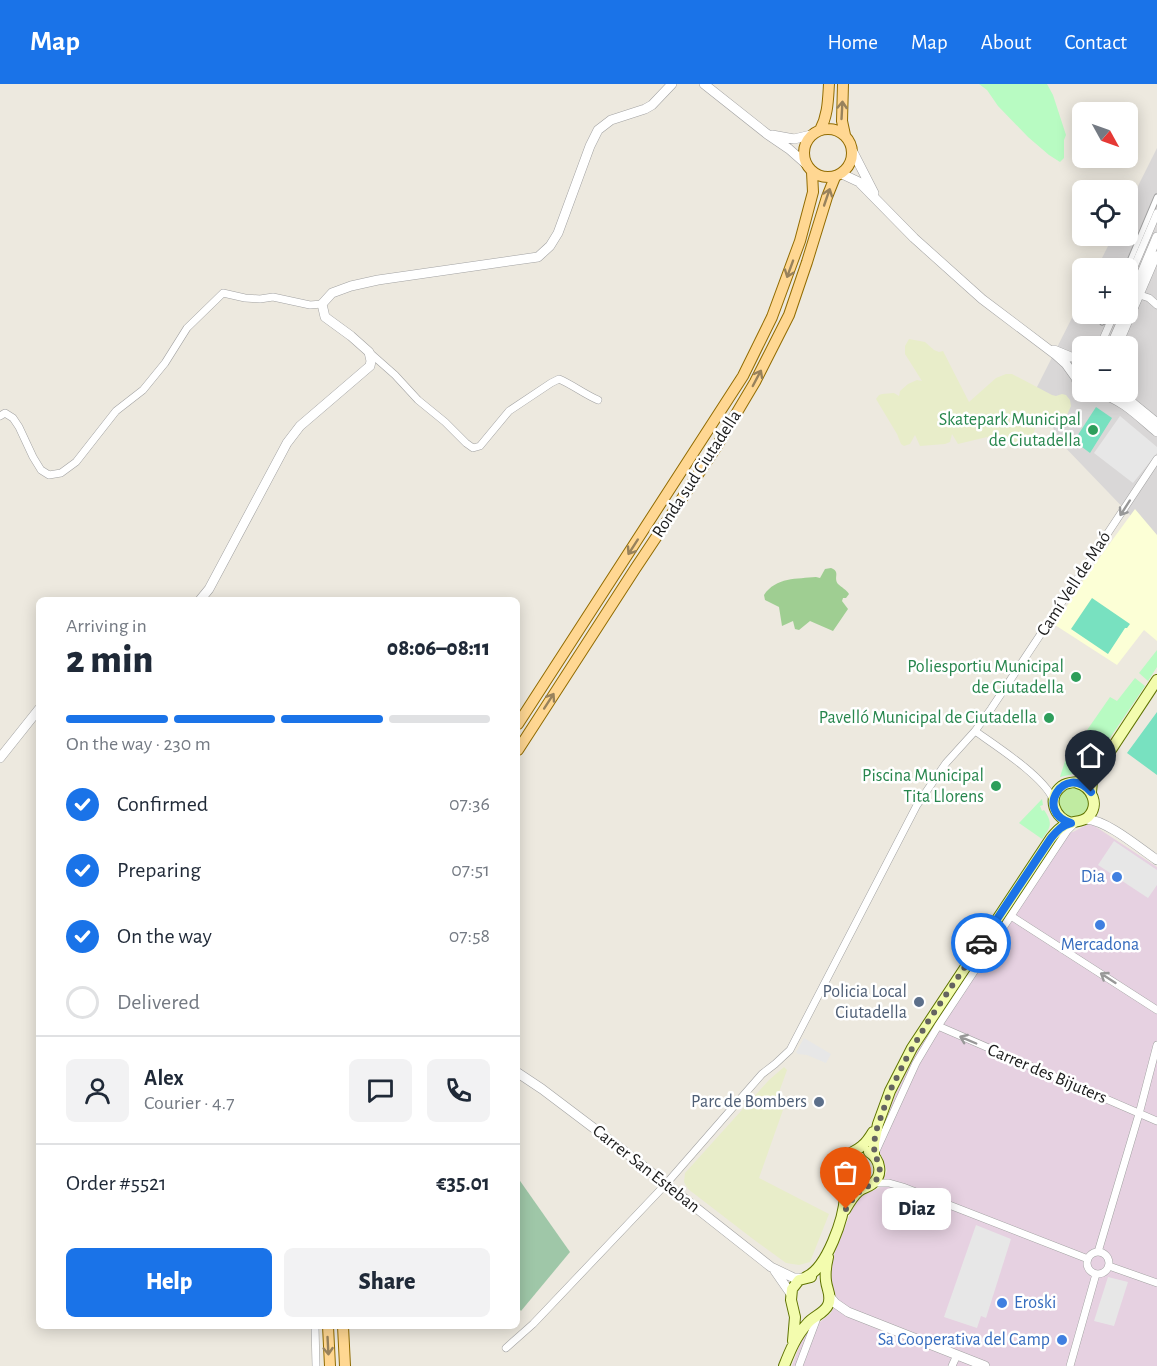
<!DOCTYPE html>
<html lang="en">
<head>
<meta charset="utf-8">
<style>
  body { margin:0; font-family:"Alegreya Sans",sans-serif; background:#f2f2f3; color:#1f2937; height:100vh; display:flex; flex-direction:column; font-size:22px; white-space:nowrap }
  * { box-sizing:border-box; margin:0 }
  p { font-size:20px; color:#747a83 }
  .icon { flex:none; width:33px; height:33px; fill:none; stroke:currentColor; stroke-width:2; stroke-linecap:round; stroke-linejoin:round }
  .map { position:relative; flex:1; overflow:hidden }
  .panel { position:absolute; left:36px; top:513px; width:484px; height:732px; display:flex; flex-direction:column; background:#fff; border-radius:9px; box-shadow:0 3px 15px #0003 }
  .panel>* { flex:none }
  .needle { width:39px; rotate:130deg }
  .fabs { position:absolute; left:1072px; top:18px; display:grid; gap:12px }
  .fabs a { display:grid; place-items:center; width:66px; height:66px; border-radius:9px; background:#fff; box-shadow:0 3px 15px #0003; font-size:30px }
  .pin { position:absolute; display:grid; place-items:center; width:51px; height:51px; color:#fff; margin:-62px -26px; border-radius:50% 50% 50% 0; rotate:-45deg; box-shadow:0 0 6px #0007 }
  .pin .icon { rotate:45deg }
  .courier { position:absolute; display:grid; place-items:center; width:60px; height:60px; margin:-30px; border:4px solid #1a73e8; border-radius:50%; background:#fff; color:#222; box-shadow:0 2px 8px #0007 }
  .bubble { position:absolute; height:42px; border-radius:9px; background:#fff; box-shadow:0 3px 15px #0003; font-size:20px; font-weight:800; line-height:42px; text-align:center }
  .head em { font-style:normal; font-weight:800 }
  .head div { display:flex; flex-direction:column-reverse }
  .head { display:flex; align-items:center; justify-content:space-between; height:102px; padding:0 30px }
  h1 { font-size:39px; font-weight:800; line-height:45px }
  .bar { display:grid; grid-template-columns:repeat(4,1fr); gap:9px 6px; align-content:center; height:72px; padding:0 30px }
  .bar i { height:8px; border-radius:4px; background:#e0e1e3 }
  .bar .on { background:#1a73e8 }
  .bar p { grid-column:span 4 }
  .line { display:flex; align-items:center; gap:15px; padding:0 30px; border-top:2px solid #e0e1e3 }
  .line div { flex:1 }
  .round { display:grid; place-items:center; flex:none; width:63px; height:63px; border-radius:9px; background:#f2f2f3 }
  ol { padding:0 30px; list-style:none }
  li { display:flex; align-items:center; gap:18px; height:66px }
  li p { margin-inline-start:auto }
  li .icon { padding:6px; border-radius:50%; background:#1a73e8; color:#fff; stroke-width:4 }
  li:last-child { color:#747a83 }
  li i { width:33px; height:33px; border:3px solid #e0e1e3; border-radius:50% }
  .button { display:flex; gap:12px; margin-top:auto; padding:12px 30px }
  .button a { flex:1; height:69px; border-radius:9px; background:#1a73e8; color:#fff; font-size:24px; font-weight:800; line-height:69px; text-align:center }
  .button a+a { background:#f2f2f3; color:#1f2937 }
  header { display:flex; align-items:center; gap:36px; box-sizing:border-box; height:84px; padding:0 30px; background:#1a73e8; color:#fff }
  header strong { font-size:28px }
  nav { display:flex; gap:33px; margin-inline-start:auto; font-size:21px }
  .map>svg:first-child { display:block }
  .residential { fill:#d9d7d7; fill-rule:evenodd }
  .industrial { fill:#e6d1e1 }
  .education { fill:#fcffd6 }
  .farmland { fill:#e8edc9 }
  .grass { fill:#c0eba1 }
  .forest { fill:#9fce92 }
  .cemetery { fill:#9fc7a8 }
  .park { fill:#b8fbc2 }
  .pitch { fill:#78e1c0 }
  .parking { fill:#e7e7e7 }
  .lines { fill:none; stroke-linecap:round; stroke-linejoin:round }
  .pedestrian-casing { stroke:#a2a2a2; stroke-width:7 }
  .minor-casing { stroke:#a2a2a2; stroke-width:8 }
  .tertiary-casing { stroke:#a2a2a2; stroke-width:10 }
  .secondary-casing { stroke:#5f7300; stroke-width:12 }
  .primary-casing { stroke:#916b00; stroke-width:12 }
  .pedestrian { stroke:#fff; stroke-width:5 }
  .minor { stroke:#fff; stroke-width:7 }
  .tertiary { stroke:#fff; stroke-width:9 }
  .secondary { stroke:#f3fcae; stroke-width:10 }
  .primary { stroke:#ffd792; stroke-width:10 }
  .oneway { stroke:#98825c }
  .oneway2 { stroke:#989898 }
  .done { stroke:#646360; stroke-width:6; stroke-dasharray:0 10.8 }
  .route { stroke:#1a73e8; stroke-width:8 }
  .leisure-dot { fill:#2e9e5b; stroke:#fff; stroke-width:2 }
  .shop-dot { fill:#3f7fe0; stroke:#fff; stroke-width:2 }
  .service-dot { fill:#5c6f8a; stroke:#fff; stroke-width:2 }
  .labels { text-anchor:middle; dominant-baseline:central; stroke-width:5; stroke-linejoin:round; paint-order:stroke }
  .leisure-label { font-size:18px; fill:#27864d; stroke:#fff; text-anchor:end }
  .street-label { font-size:18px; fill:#1b1b1b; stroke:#fff }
  .shop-label { font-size:18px; fill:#366cbe; stroke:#fff; text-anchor:end }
  .service-label { font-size:18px; fill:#4e5e75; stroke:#fff; text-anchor:end }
</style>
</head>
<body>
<header>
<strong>Map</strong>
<nav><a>Home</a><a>Map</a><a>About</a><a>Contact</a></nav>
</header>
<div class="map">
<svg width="1157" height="1282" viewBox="0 0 1157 1282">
  <rect width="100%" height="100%" fill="#ede9df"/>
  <path class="residential" d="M1157 64V459L1060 358 1041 319 1036 305 1083 212V230H1128V184H1097L1113 152H1128V122ZM1083 262H1128V308H1083Z"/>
  <path class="industrial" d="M1090 739 1157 783V1282H792L803 1252 831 1229 836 1213 831 1199V1178L854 1120 859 1113 879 1104 887 1087 876 1058 896 1008 913 973 1060 751 1073 748Z"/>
  <path class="education" d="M1135 425 1157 451V557L1144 546 1117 581 1055 541 1086 492Z"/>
  <path class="farmland" d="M909 255 925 258 934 266 939 268 943 267 969 318 996 294 1006 290H1012L1052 311 1056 312 1062 310 1066 311 1070 316 1071 322 1064 338 1061 341 1058 342 1040 337 1037 338 1030 361 1021 364 987 353 958 360 952 350 950 358 945 360 920 362 915 351 910 360 904 362 901 360 897 350 876 315 879 311 882 310 894 309 899 312 900 307 908 300 917 296 922 297 905 270V262Z
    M784 983 787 986 774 1022 783 1026 759 1094 829 1130 810 1178 799 1181 786 1179 753 1155 688 1105 684 1098 685 1089 769 996Z"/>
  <path class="grass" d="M1059 718a15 15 0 1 1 30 0a15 15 0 1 1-30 0Z"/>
  <path class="forest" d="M831 484C841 488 833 493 838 500 842 504 846 505 849 510L846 514H843L842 517 848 525 833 547 810 537 799 546 795 545 793 537 782 542 779 523 765 516 764 511C776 493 797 495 816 493L820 494 825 485Z"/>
  <path class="cemetery" d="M518 1094 570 1168 521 1227 518 1223Z"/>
  <path class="park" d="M979 0H1047L1053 11 1066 51 1064 56V74L1060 78 1049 71 1028 53 998 22 987 6Z
    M1157 566V583L1148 597 1139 589Z
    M1135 594 1145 602 1091 682 1086 679 1078 689 1060 693 1067 671 1076 662 1110 613 1117 617Z
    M1042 715 1043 721 1040 722 1042 727 1044 726C1053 739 1051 743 1042 755L1019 739Z"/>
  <path class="pitch" d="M1096 323 1112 334 1090 369 1074 357Z
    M1092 514 1130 540 1127 544H1125L1108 570 1071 545Z
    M1157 628V691L1127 669Z"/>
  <path class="parking" d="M1120 332 1157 363V369L1133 399 1094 369Z
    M1114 757 1157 786V801L1148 814 1098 781Z
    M804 954 831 970 826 979 807 971 798 970 796 968Z
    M976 1141 1011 1155 986 1234 981 1232 977 1244 944 1233Z
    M1108 1193 1128 1198 1114 1242 1094 1237Z"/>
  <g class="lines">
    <defs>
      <path id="pedestrian" d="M1127 184 1157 113
        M1102 238 1104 237 1107 230"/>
      <path id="minor" d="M1128 197 1157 129
        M1140 211 1149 214 1157 221
        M1100 262 1114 230
        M1118 262 1157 171
        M369 268 395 291 418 316 445 338 466 359 473 364 480 362 509 327 551 299 559 295C573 301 584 310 598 316
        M0 332 5 329 13 334 19 343 33 373 41 386 49 391 61 389 76 378 116 327 143 306 165 279 187 244 223 209 245 214 260 215 273 213 310 221 322 220
        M975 647C996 662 1043 692 1053 715
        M1011 832 1157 926
        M938 942 1157 1037
        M875 1069 916 979 938 942 1067 747 1075 739
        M873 1099H889L903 1103 1088 1175
        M1087 1179a11 11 0 1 1 22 0a11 11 0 1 1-22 0Z
        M1098 1168 1139 1030 1157 961
        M1109 1182 1157 1199
        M315 1242 316 1282
        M506 1264 533 1240 666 1100 762 990 775 980 790 966 917 721 946 679 975 647 991 625 1157 375
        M799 1282 817 1234
        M952 1282 957 1271
        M1070 1282 1096 1190"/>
      <path id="tertiary" d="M704 0 767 50 789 65 806 80
        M772 51 794 55 811 51
        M853 68 874 109
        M842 90 859 98 914 154 982 215 1056 271 1066 280 1076 294
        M1128 222 1157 153
        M1111 262 1125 230
        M1054 266 1071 273 1083 274
        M1083 277C1074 286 1073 297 1083 306
        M1119 308 1157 339
        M1098 309C1121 314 1139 333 1157 348
        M200 516 209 505 287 359 300 342 370 282 371 277 369 268 351 252 325 233 322 220 332 209 351 202 378 196 538 173 550 162 558 149 590 62 598 46 611 36 645 25 652 21 672 0
        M0 674 39 625
        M1086 735C1108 737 1138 763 1157 776
        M518 989 542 1005 624 1067 771 1183 794 1194H804
        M775 1187 791 1210
        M830 1213 835 1219 848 1228 985 1282"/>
      <path id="secondary" d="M1091 708 1092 698 1097 687 1157 596
        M1071 739C1055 734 1046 714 1062 702 1068 697 1077 699 1084 697
        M874 1071V1059L878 1040 890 1007 912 964 1051 754C1056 748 1062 741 1070 739 1076 737 1082 738 1088 733 1100 721 1092 703 1077 699
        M845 1126C849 1119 853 1112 859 1107 863 1104 868 1103 872 1100 884 1091 880 1075 869 1068
        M806 1193C827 1184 844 1134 845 1112 845 1101 839 1090 842 1080 845 1069 854 1069 862 1062 867 1058 870 1053 873 1048
        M793 1257 795 1233 791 1216 792 1205 799 1196 811 1193
        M784 1282C790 1267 796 1252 807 1240 813 1232 824 1230 828 1221 832 1212 827 1206 826 1197 825 1189 826 1181 828 1173"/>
      <path id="primary" d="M843 0 842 37 845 51
        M804 69a24 24 0 1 1 48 0a24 24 0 1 1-48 0Z
        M820 46C828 31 828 16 829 0
        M518 640 743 292 772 233 800 157 813 108 812 88
        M518 666 635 485 717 362 755 298 789 231 807 178 827 113 835 93
        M328 1242 330 1282
        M343 1242 345 1282"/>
    </defs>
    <use href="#pedestrian" class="pedestrian-casing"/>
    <use href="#minor" class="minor-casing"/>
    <use href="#tertiary" class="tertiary-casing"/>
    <use href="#secondary" class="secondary-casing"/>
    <use href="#primary" class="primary-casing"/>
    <use href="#pedestrian" class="pedestrian"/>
    <use href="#minor" class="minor"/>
    <use href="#tertiary" class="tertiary"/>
    <use href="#secondary" class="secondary"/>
    <use href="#primary" class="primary"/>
  </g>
  <defs><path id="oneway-shaft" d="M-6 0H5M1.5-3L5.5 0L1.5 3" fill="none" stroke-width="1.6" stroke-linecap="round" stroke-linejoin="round" transform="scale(1.5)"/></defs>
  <g class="oneway">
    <use href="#oneway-shaft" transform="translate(842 26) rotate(-87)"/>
    <use href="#oneway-shaft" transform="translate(827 113) rotate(-71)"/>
    <use href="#oneway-shaft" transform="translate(790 185) rotate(110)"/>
    <use href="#oneway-shaft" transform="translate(757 294) rotate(-62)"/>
    <use href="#oneway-shaft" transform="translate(633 463) rotate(123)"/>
    <use href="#oneway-shaft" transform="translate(549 617) rotate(-57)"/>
    <use href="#oneway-shaft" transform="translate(328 1262) rotate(87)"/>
  </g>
  <g class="oneway2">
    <use href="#oneway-shaft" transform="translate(1125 424) rotate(123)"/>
    <use href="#oneway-shaft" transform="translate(1108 894) rotate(-147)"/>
    <use href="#oneway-shaft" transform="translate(968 956) rotate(-157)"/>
  </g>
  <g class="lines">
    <path class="done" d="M846 1125 856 1110 873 1099 878 1094 880 1084 878 1077 874 1071 875 1050 890 1007 906 975 927 939 981 859"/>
    <path class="route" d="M981 859 1051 754C1057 747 1062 741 1071 739 1033 728 1065 678 1091 708"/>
  </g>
  <g class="leisure-dot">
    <circle cx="1093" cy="346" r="6"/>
    <circle cx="1076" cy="593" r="6"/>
    <circle cx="1049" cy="634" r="6"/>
    <circle cx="996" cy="702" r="6"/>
  </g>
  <g class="shop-dot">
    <circle cx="1117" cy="793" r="6"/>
    <circle cx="1100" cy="841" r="6"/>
    <circle cx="1002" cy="1219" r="6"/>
    <circle cx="1062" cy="1256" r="6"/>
  </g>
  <g class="service-dot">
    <circle cx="919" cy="918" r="6"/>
    <circle cx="819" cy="1018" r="6"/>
  </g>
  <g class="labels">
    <g class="leisure-label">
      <text x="1081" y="336">Skatepark Municipal<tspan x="1081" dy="21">de Ciutadella</tspan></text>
      <text x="1064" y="583">Poliesportiu Municipal<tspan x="1064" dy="21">de Ciutadella</tspan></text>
      <text x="1037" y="634">Pavelló Municipal de Ciutadella</text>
      <text x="984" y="692">Piscina Municipal<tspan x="984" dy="21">Tita Llorens</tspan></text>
    </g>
    <g class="street-label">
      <text transform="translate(697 390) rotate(-57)">Ronda sud Ciutadella</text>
      <text transform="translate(1074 500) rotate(-57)">Camí Vell de Maó</text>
      <text transform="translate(1047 990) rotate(23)">Carrer des Bijuters</text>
      <text transform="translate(646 1085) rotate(38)">Carrer San Esteban</text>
    </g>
    <g class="shop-label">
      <text x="1105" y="793">Dia</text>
      <text x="1100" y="861" text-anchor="middle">Mercadona</text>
      <text x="1014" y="1219" text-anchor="start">Eroski</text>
      <text x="1050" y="1256">Sa Cooperativa del Camp</text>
    </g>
    <g class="service-label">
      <text x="907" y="908">Policia Local<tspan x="907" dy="21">Ciutadella</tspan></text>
      <text x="807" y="1018">Parc de Bombers</text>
    </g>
  </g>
</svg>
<div class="fabs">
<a><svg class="needle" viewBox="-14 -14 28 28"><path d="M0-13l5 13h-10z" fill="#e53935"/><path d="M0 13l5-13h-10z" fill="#747a83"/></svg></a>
<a><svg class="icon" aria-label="locate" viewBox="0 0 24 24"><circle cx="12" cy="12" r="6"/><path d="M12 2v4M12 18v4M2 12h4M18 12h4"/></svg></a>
<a>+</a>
<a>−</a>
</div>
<div class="pin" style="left:846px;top:1125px;background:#ea580c"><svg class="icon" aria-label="bag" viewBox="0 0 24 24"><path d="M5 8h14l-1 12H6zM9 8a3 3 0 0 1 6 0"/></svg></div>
<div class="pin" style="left:1091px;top:708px;background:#1f2937"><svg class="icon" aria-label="home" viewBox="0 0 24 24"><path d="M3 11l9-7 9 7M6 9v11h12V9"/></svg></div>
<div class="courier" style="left:981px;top:859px"><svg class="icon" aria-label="car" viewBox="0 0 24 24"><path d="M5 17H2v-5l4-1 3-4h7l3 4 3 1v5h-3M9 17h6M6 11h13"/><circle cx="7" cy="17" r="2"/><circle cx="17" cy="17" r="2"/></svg></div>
<div class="bubble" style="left:882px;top:1104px;width:69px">Diaz</div>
<section class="panel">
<div class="head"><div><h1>2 min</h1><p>Arriving in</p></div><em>08:06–08:11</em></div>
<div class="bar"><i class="on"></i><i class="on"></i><i class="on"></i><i></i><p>On the way · 230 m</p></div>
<ol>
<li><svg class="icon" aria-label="check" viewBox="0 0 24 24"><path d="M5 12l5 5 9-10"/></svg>Confirmed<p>07:36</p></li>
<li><svg class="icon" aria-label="check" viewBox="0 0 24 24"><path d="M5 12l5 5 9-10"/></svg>Preparing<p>07:51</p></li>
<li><svg class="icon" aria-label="check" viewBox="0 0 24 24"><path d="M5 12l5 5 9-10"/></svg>On the way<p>07:58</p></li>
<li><i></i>Delivered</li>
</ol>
<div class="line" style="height:108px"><a class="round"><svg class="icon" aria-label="person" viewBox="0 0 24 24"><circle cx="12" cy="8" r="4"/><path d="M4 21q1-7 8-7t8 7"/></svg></a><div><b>Alex</b><p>Courier · 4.7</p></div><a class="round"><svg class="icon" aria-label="chat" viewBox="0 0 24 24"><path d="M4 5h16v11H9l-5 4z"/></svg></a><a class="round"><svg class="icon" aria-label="phone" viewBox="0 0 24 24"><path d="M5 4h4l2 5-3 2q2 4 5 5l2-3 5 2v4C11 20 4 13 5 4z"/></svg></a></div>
<div class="line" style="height:78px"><div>Order #5521</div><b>€35.01</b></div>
<div class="button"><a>Help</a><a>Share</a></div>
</section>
</div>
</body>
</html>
